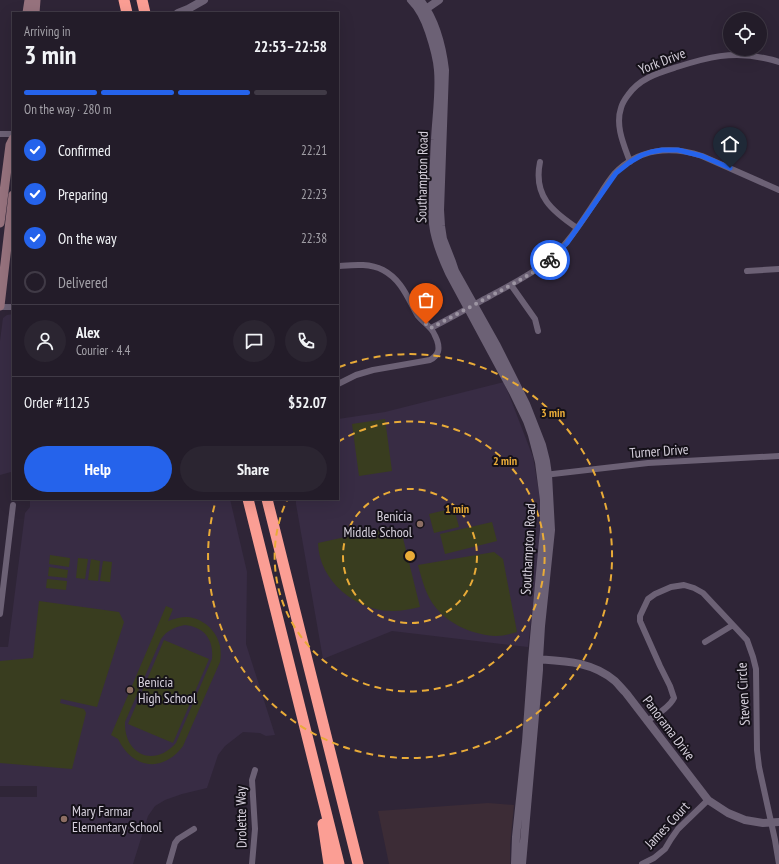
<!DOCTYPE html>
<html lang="en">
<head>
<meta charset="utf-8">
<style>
  body { margin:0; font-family:"PT Sans Narrow",sans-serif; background:#2b2531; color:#f1f3f6; height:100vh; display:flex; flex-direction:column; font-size:15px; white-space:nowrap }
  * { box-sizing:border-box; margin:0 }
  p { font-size:13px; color:#a3a1a8 }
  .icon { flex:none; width:22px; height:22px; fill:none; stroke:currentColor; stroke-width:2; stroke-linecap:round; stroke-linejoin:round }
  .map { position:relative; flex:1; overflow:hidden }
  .drawer { position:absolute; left:12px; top:12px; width:327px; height:488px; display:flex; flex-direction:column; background:#231c29; border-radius:0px; box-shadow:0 4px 16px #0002,0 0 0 1px #403a46 }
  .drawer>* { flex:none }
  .controls { position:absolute; left:723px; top:12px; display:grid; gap:8px }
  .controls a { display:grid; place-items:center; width:44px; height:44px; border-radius:50%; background:#231c29; box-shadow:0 4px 16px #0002,0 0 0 1px #403a46; font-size:20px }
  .pin { position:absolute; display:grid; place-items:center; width:34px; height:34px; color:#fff; margin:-41px -17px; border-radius:50% 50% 50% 0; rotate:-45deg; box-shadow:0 0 4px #0007 }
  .pin .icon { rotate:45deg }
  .courier { position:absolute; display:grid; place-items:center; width:40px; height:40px; margin:-20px; border:3px solid #2563eb; border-radius:50%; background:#fff; color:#222; box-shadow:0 1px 5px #0007 }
  .headline em { font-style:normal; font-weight:700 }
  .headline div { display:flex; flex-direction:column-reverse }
  .headline { display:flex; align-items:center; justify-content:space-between; height:68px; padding:0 12px }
  h1 { font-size:26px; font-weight:700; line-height:30px }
  .bar { display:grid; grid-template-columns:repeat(4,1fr); gap:6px 4px; align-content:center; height:48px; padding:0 12px }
  .bar i { height:5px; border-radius:3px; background:#403a46 }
  .bar .on { background:#2563eb }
  .bar p { grid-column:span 4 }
  .line { display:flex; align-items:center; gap:10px; padding:0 12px; border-top:1px solid #403a46 }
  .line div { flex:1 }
  .round { display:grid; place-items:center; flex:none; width:42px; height:42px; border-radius:21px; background:#2b2531 }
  ol { padding:0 12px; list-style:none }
  li { display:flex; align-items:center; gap:12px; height:44px }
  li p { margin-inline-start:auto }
  li .icon { padding:4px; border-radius:50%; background:#2563eb; color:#fff; stroke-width:4 }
  li:last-child { color:#a3a1a8 }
  li i { width:22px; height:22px; border:2px solid #403a46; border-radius:50% }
  .action { display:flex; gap:8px; margin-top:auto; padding:8px 12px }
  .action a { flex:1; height:46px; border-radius:24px; background:#2563eb; color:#fff; font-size:16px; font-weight:700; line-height:46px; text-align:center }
  .action a+a { background:#2b2531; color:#f1f3f6 }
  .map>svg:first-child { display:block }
  .commercial { fill:#3c2c36 }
  .built { fill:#382c44 }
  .green { fill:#393d1f; fill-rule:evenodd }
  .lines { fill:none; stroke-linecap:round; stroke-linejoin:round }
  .minor { stroke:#6c6175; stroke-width:6 }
  .tertiary { stroke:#6c6175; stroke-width:8 }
  .secondary { stroke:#97737e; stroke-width:9 }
  .motorway { stroke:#fb9e94; stroke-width:11 }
  .done { stroke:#9c94a2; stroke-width:4; stroke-dasharray:0 7.2 }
  .route { stroke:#2563eb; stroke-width:5 }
  .ring { fill:none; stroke:#e9ab38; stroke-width:2; stroke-dasharray:7 5 }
  .education-dot { fill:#8d6e63; stroke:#151119; stroke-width:1.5 }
  .labels { text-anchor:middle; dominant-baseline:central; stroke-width:4; stroke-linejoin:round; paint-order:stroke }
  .street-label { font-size:14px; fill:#d6d0dc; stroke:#151119 }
  .poi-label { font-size:14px; fill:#d6d0dc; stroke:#151119; text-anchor:start }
  .centre { fill:#e9ab38; stroke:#151119; stroke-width:2 }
  .ring-label { font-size:12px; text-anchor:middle; font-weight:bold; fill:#e9ab38; stroke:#151119; stroke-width:4; stroke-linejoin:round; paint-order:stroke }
</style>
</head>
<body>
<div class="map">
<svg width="779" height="864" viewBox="0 0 779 864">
  <rect width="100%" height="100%" fill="#2f2537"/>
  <path class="commercial" d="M488 803 514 805 510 845V864H389L378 811Z"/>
  <path class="built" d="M13 314V486L11 485V472L0 475V341L3 318 7 315Z
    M504 382 533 457 541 504 540 544 528 647 392 631 323 659 296 504V499H338V419L385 412Z
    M30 499H230L247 572 246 644 275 735 266 736 260 733 243 732 225 746 218 755 207 788 182 794 165 800 155 806 148 816 133 864H0V797H37V786H0V647H8L25 513 30 507Z"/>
  <path class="green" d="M385 419 392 471 359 476 352 424Z
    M454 508 459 527 434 533 429 514Z
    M492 522 497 541 445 554 440 534Z
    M391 527 402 534 420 607C411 609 402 611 392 611 356 611 319 581 318 543Z
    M494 552 503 559 517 632C511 634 503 636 496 636 474 635 450 625 436 608 426 596 422 580 418 565Z
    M50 555 70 558 69 567 49 564Z
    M78 558 88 559 85 579 76 578Z
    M91 559 100 561 98 581 88 580Z
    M103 561 112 562 110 582 100 581Z
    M49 567 68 570 67 578 48 576Z
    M47 579 67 581 66 590 46 588Z
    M39 601 119 612 124 622 97 707 61 699 60 703 84 709 86 713 72 769 0 763V661L33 658Z
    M166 606 173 609 168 621C174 619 180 617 187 617 203 618 217 631 220 646 221 652 221 657 220 662L183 746C162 774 132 768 118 739L111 735ZM185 625C204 627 214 639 212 659L176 743C154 768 124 755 125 722L161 639C167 630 175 627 185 625Z
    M164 640 209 659 173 743 128 724Z"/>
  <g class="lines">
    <path class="minor" d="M0 134H13
      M540 162C533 196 552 211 577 228
      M630 162C624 145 615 126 621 108 622 104 625 99 628 95 640 78 658 73 677 67 708 57 732 51 764 58 769 59 774 60 779 62
      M338 266C353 265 369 263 383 270 402 280 408 299 418 316 422 321 427 324 431 329 434 332 435 336 437 340 440 349 439 355 430 360L373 370 356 375 338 384
      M747 271 779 269
      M511 285 535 319 538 331
      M0 307H13
      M431 328C451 318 470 307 490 296 510 285 531 275 549 260 570 242 584 218 599 196 604 188 609 180 615 173 639 148 671 146 702 156L779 190
      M544 475 648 463 779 456
      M0 614 13 505
      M705 642 733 625
      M647 721C656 715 669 708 674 698L670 686 660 666 640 621V616L648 599 655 594 671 587 684 585 694 588 703 593 733 625 747 640 753 657 756 669 757 750 759 767 775 840 779 864
      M169 864 175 843 178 839 194 829
      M252 864 255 829 252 780 255 770
      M642 864 654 858 665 849 671 839 678 829 708 800"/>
    <path class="tertiary" d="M411 0C420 9 425 20 429 32 433 44 437 57 438 70 440 93 436 117 435 140 434 154 434 168 433 182 433 196 432 210 433 224 435 241 442 258 449 273L513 392 527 421 532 435 539 462 544 500V530L532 659 526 742 516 837 515 864
      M420 0C436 20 442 45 445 70L440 210 441 226 443 239 452 262 455 271 497 346 526 404 542 445 546 461 548 475 551 530 541 626 539 659V670L522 864
      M423 11 439 0
      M178 13 188 9 204 0
      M535 659C563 661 592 661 615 681 619 685 622 689 626 693L708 800 728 813 745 820 763 823 779 822"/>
    <path class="secondary" d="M27 13 29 0
      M35 13 36 0
      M0 223 10 145 13 139
      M0 306 13 195"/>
    <path class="motorway" d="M124 0 127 13
      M142 0 145 13
      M248 499 339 864
      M267 499 358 864
      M323 824 329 864"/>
  </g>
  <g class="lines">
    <path class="done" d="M426 324 431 328 511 285 532 273 550 260"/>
    <path class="route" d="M550 260 567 243 616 173 630 162 642 155 651 152 662 150H678L702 156 730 168"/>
  </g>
  <g class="ring">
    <circle cx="410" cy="556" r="67"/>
    <path d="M338 442A135 135 0 1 1 287 500"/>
    <path d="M339 367A202 202 0 1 1 216 500"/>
  </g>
  <g class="education-dot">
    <circle cx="420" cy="524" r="4"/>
    <circle cx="130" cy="690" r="4"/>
    <circle cx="64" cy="819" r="4"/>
  </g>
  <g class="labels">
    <g class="street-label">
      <text transform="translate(662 61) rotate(-21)">York Drive</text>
      <text transform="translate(422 177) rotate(-89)">Southampton Road</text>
      <text transform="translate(659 451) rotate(-4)">Turner Drive</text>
      <text transform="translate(528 549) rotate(-87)">Southampton Road</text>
      <text transform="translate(743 694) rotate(-93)">Steven Circle</text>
      <text transform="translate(669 728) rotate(53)">Panorama Drive</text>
      <text transform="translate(241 817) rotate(-91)">Drolette Way</text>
      <text transform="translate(667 825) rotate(-47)">James Court</text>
    </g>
    <g class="poi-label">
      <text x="412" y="516" text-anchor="end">Benicia<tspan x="412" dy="16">Middle School</tspan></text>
      <text x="138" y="682">Benicia<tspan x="138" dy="16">High School</tspan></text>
      <text x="72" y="811">Mary Farmar<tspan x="72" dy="16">Elementary School</tspan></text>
    </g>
  </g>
  <circle cx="410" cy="556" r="6" class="centre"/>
  <g class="ring-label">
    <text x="553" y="417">3 min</text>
    <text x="505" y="465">2 min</text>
    <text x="457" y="513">1 min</text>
  </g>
</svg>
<div class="controls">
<a><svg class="icon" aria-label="locate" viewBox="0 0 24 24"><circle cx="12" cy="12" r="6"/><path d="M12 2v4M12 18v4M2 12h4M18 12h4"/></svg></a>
</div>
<div class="pin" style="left:426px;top:324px;background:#ea580c"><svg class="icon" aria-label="bag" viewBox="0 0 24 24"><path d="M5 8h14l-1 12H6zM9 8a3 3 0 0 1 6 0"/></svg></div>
<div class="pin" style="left:730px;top:168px;background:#1f2937"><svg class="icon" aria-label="home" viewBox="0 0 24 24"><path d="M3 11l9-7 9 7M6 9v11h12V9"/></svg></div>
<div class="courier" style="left:550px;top:260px"><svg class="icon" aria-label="bike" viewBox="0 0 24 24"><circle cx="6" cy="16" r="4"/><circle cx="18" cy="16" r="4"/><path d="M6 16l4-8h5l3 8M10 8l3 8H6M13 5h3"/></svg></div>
<section class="drawer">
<div class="headline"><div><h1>3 min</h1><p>Arriving in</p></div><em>22:53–22:58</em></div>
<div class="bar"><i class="on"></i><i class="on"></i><i class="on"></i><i></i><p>On the way · 280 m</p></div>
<ol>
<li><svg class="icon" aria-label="check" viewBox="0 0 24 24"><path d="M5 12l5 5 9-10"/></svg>Confirmed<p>22:21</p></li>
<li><svg class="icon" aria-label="check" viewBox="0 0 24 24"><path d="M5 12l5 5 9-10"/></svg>Preparing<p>22:23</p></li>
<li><svg class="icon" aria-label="check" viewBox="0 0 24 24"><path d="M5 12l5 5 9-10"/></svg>On the way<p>22:38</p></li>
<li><i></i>Delivered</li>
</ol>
<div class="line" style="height:72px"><a class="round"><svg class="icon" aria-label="person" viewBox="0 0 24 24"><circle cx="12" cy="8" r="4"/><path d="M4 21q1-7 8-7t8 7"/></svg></a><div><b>Alex</b><p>Courier · 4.4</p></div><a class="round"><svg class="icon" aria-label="chat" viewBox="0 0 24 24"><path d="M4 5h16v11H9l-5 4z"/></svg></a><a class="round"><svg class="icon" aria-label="phone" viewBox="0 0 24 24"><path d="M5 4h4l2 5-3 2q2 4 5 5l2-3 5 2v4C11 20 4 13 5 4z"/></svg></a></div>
<div class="line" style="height:52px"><div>Order #1125</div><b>$52.07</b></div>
<div class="action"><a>Help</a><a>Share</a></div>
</section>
</div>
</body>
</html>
